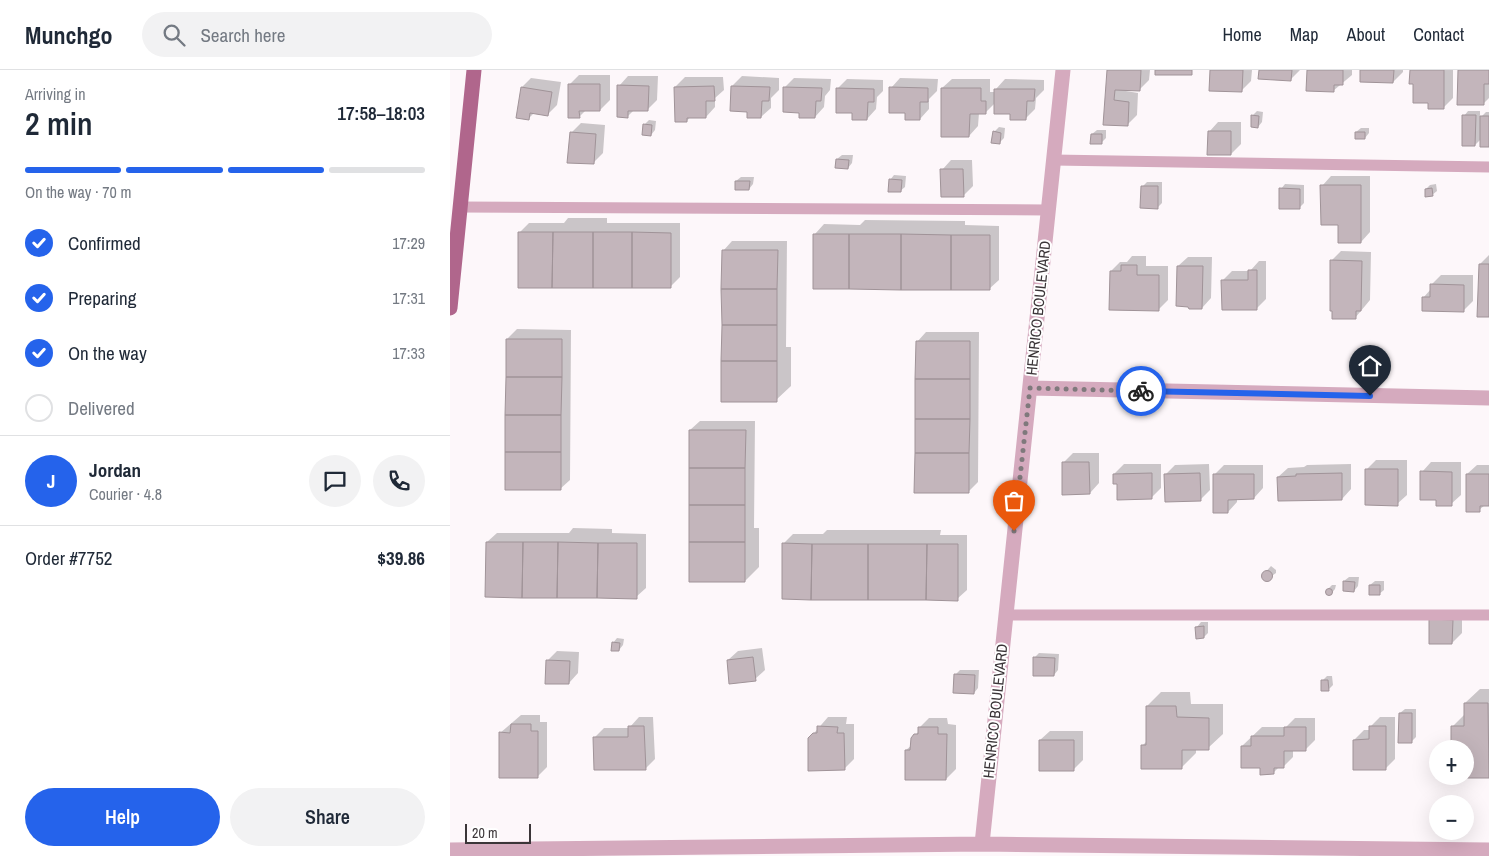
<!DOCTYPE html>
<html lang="en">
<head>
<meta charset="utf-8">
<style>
  body { margin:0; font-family:"Archivo Narrow",sans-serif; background:#f2f2f3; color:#1f2937; height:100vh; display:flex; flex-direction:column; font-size:19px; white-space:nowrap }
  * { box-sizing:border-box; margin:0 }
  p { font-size:16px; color:#747a83 }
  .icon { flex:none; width:28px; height:28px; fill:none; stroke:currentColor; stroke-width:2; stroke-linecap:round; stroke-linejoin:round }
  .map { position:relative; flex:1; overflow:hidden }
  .panel { display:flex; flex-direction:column; background:#fff; width:450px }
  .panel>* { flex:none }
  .controls { position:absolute; left:979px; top:670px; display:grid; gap:10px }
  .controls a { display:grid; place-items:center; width:45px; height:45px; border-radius:50%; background:#fff; box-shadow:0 5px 20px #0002; font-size:25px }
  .scale { position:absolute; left:15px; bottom:12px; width:66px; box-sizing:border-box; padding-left:5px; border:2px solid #3b3538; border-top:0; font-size:14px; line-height:18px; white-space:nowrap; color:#3b3538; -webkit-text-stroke:4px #fff; paint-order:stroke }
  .pin { position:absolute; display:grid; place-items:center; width:42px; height:42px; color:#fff; margin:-51px -21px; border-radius:50% 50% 50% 0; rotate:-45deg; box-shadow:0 0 5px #0007 }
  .pin .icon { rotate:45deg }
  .courier { position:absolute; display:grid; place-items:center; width:50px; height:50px; margin:-25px; border:4px solid #2563eb; border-radius:50%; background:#fff; color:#222; box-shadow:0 1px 6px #0007 }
  .overview em { font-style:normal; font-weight:600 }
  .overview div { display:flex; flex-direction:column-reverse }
  .overview { display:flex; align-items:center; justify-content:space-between; height:85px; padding:0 25px }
  h1 { font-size:32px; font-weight:600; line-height:38px }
  .bar { display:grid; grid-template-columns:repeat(4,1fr); gap:8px 5px; align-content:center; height:60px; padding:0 25px }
  .bar i { height:6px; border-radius:4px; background:#e0e1e3 }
  .bar .current { background:#2563eb }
  .bar p { grid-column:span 4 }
  .line { display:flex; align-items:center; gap:12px; padding:0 25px; border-top:1px solid #e0e1e3 }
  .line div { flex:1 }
  .round { display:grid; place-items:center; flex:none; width:52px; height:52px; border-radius:26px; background:#f2f2f3 }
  ol { padding:0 25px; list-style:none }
  li { display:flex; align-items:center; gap:15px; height:55px }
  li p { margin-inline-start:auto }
  li .icon { padding:5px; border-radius:50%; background:#2563eb; color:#fff; stroke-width:4 }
  li:last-child { color:#747a83 }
  li i { width:28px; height:28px; border:2px solid #e0e1e3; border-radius:50% }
  .action { display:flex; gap:10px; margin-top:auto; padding:10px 25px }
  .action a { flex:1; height:58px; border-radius:30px; background:#2563eb; color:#fff; font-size:20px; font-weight:600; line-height:58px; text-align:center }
  .action a+a { background:#f2f2f3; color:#1f2937 }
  header { display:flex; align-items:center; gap:30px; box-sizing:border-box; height:70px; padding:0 25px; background:#fff; border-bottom:1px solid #e0e1e3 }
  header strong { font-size:24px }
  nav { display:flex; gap:28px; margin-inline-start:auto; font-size:18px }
  .search { width:350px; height:45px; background:#f2f2f3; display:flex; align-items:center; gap:12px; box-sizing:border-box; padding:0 18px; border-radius:28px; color:#747a83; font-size:19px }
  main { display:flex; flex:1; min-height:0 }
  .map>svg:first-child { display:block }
  .shadow { fill:#0003 }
  .building { fill:#c3b5bb; stroke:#a09398 }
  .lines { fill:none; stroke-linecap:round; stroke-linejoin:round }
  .lane { stroke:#d5aabe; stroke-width:11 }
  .street { stroke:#d5aabe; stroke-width:15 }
  .primary { stroke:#b0668c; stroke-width:15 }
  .done { stroke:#7f797c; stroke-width:5; stroke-dasharray:0 9 }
  .route { stroke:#2563eb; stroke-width:6 }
  .labels { text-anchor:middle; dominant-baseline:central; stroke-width:4; stroke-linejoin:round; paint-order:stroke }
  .street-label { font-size:15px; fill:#3b3538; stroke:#fff }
</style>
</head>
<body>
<header>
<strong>Munchgo</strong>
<div class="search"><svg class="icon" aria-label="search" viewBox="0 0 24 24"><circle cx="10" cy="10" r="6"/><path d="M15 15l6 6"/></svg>Search here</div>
<nav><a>Home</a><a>Map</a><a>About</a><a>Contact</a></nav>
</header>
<main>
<section class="panel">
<div class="overview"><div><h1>2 min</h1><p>Arriving in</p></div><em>17:58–18:03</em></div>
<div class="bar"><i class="current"></i><i class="current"></i><i class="current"></i><i></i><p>On the way · 70 m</p></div>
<ol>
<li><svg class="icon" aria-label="check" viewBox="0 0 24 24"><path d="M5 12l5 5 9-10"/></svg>Confirmed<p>17:29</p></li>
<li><svg class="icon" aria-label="check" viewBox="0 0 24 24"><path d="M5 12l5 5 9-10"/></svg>Preparing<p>17:31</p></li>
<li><svg class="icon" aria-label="check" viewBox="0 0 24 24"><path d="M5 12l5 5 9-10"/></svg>On the way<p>17:33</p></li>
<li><i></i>Delivered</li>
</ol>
<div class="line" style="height:90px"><b class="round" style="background:#2563eb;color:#fff">J</b><div><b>Jordan</b><p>Courier · 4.8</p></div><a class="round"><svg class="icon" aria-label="chat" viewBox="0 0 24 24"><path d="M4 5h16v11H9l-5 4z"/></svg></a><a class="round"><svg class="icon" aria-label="phone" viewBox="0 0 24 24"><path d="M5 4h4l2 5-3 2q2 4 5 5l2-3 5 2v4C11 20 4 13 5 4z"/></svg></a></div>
<div class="line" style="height:65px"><div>Order #7752</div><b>$39.86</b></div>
<div class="action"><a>Help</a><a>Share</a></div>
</section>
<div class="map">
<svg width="1039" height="786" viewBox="0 0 1039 786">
  <rect width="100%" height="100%" fill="#fdf7fa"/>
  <path class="shadow" d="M658 0H700L699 10 689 20 676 19V21L688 23 687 45 677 55 654 54Z
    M761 0H802L801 11 792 20Z
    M810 0H850L841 9Z
    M858 0H902V5L883 21Z
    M911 0H953V2L943 12Z
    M961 0H1003V28L993 38 980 32 965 13Z
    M1009 0H1039V28L1033 34Z
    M129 5H160V30L150 40H136L129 47 119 15Z
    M178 6H208L207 30 197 40H184L178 46 169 16Z
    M292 6 329 8V20L321 28V38L311 47 299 41 282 16Z
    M235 7H273L274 20 265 28V37L256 47H240L237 51 225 17Z
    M81 8 111 12 107 35 97 45 84 43 78 49 72 17Z
    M344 8 381 9 380 20 375 26 374 37 365 47 351 42 335 17Z
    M450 8 488 9 487 21 479 29V39L470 49 456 42 441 18Z
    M397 9 433 10V21L427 27 426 39 417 49 404 42 387 19Z
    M502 9H540V22H546V19L555 9 594 10V20L586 28 585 39 576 48 545 33 535 43H529L528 56 519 66 492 18Z
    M807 41 813 42 812 52 808 57 802 46Z
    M1018 41H1030V48L1036 42H1039V76L1031 69 1025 75 1014 46Z
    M199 50 206 51 205 60 201 65 195 54Z
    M768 52H791V74L781 84 759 62Z
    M131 53 155 55 153 83 143 93 121 63Z
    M549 57 555 58 554 68 549 73 544 62Z
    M911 58H919V63L915 68 906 62Z
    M647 60H656V68L651 73 642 64Z
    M392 85H403L402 93 398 98 387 89Z
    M501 90H522L523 116 513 126 492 100Z
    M444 105 456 106 455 117 450 121 440 110Z
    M881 106H920V162L911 172 872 116Z
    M291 107H304L303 114 299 119 286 111Z
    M697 112H712V133L707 138 692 117Z
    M835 114 854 115V133L849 138 831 119Z
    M986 114 987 121 982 125 976 119 980 115Z
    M118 148H157V153H230V207L220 217 70 162 79 153H114Z
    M415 150 515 151V155L549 156V210L539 219 365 164 374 154 410 155Z
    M282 171H337L336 277H341V316L326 330 273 181Z
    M891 181 921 182 920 230 905 248 881 191Z
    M1039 185V246L1030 194Z
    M682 186H696V196H718V230L708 240 661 201 670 192H677Z
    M738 187H762L761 228 752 238 740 235 728 196Z
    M809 191H816V229L806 239 773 210 782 201H800Z
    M991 205H1023V231L1013 241 973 228 981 219V215Z
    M67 259 121 260 120 410 110 419 57 269Z
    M476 262H529L528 412 518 422 467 272Z
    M250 351H305L304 458H309V497L295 511 240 360Z
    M623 383H649V413L640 423 613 393Z
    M926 390H957V425L947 434 917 399Z
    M981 392H1011V425L1001 434 987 429 972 402Z
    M674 394H711V418L701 428 664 404Z
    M759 394 760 420 750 430 715 405 725 395Z
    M901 394V419L892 429 828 407 838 398 854 397 857 395Z
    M774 395H813V418L804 428H787V432L778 442 764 405Z
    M1027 395H1039V435H1035L1029 440 1017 404Z
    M123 458 162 459V463L196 464V518L186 527 37 472 47 463H119Z
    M377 460H491L490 465H517V520L507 529 333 474 343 464H373Z
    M821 496 826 500V503L816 510 813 505Z
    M899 507H909L908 516 904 521 894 511Z
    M925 511H934V520L929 524 920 515Z
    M882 515H886L885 519 881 524 877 523 878 519Z
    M1012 541V563L1002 573 980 572Z
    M751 552H758V563L754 567 747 557Z
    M167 568 174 569 173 575 169 580 163 573Z
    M312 578 315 600 305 609 278 590 288 581Z
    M107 581 129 582 128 603 119 613 97 591Z
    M589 583 609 584 608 600 604 605 584 588Z
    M510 600H529L528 618 524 623 505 605Z
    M877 606H882L883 615 878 620 872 611Z
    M1030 619H1039V707H1002L1015 706V679L1003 656 1015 644V633Z
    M711 622H740L741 634H773V664L758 678H746V683L731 698 692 676 697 671V636Z
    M955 639H966V667L961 672 950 643Z
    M71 645H90V652H97V697L87 707 50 663Z
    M189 647H203L205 689 195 699 145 667 154 658H179Z
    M378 647H397L396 654H404V689L394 699 359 669Z
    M930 647H945V689L936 698 904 670 914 660H920V657Z
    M479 648H497L498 654 506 655V699L496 709 456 680 462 675V669L469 661V658Z
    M845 648H865V670L855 680H843V687L833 697H829L823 703 811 697 792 676 812 657H836Z
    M600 661H633V690L623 700 590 670Z"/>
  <path class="building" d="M657 0H691L690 21 665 20 664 30 679 32 678 56 653 55Z
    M705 0H742V5H705Z
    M760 0H793L792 22 759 21Z
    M809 0H842L841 11 808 9Z
    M857 0H893V15H884V22L856 21Z
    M910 0H944L943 13 910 12Z
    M960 0H994V39H978V33H963V14H959Z
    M1008 0H1039V14H1034V35H1007Z
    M118 14H150V41H129L130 48H118Z
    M167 15 199 16 198 41H178V48L167 47Z
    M264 16 265 31H256V48H237V52H225L224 17Z
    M281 16 320 17 319 31H312L311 48H297V42L280 41Z
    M71 17 102 22 98 46 80 43 79 50 66 48Z
    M333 17 372 18 371 31H366L365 48H349V43L333 42Z
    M439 17 478 18V32H470V50H455V43H439Z
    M386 18 424 19V32H418L417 50H402V43H386Z
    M491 18H531V31H536V44H520L519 67H491Z
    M544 19H585L584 31H577L576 50H560V44H544Z
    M801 45 809 46 808 58 801 57Z
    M1012 45H1026L1025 76H1012Z
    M1030 46H1039V77H1030Z
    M193 54 202 55 201 66 192 65Z
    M543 61 551 63 550 74 541 73Z
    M758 61H781V85H757Z
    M120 62 146 64 144 94 117 93Z
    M905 62H915V69H905Z
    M641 64H652V74H640Z
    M386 89 399 90 398 99 385 98Z
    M490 99H513L514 127H491Z
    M439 109 452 110 451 122H438Z
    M285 111H300L299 120H285Z
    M870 115H911V173H888V155H871Z
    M691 116H708V139L690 138Z
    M829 118 850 119V139H829Z
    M982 118 983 126 975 127V119Z
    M68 162H103L102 218H68Z
    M103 162H143V218H102Z
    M143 162H182V218H143Z
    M182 162 221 163V218H182Z
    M363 164H399V219H363Z
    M399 164H451V220L399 219Z
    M451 164 501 165V220H451Z
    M501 165H540V220H501Z
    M272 180H328L327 219H271Z
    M880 190 912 191 911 241H906V249H882V241H880Z
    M1029 194H1039V247H1027Z
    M671 195H687V205H709V241L659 240 660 201H671Z
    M727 196H753L752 239H739L738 237 726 236Z
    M798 200H807V240H772L771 210H798Z
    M980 214 1014 215V242L972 241V227H980Z
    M271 219H327V255H272Z
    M272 255H327V291H271Z
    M56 269H112V307H56Z
    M466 271H520V309H465Z
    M271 291H327V332H271Z
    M56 307H112L111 345H55Z
    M465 309H520V349H465Z
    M55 345H111V382H55Z
    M465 349H520L519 383H465Z
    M239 360H296L295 398H239Z
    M55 382H111V420H55Z
    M465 383H519V423H464Z
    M612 392H639L640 424 612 425Z
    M239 398H295V435H239Z
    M915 399H948V436L915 435Z
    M970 401 1002 402V436H986V430H970Z
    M702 403V429L667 430V414H663V404Z
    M750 403 751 431 715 432 714 404Z
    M892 403V430L828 431 827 407 846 406V404Z
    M763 404H804V429L778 430V443H763Z
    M1016 404H1039V436H1030V442H1016Z
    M239 435H295V472H239Z
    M36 472H73L72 528 35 527Z
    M73 472H108L107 528H72Z
    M108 472 148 473 147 528H107Z
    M239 472H295V512H239Z
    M148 473H187V529L147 528Z
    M332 473 362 474 361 530 332 529Z
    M362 474H418V530H361Z
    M418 474H477L476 530H418Z
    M477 474H508V531L476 530Z
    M811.5 506a5.5 5.5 0 1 1 11 0a5.5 5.5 0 1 1-11 0Z
    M893 511 905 512 904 522 893 521Z
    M919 515H930V525H919Z
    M875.5 522a3.5 3.5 0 1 1 7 0a3.5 3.5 0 1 1-7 0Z
    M979 549 1003 550 1002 574H979Z
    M754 556V568L746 569 745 557Z
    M162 572 170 573 169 581H161Z
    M303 587 306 611 279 614 277 590Z
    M583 587 605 588 604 606H583Z
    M96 590 120 591 119 614H95Z
    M504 604 525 605 524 624 503 623Z
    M871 610H878L879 621H871Z
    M1014 633H1038L1039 708H1001V706H1015V679H1001V656H1014Z
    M696 636H726L727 647 759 648V680H732V699H691V675H696Z
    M949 643H962V673H948Z
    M61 654H81V661H88V708H49V662L60 663Z
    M178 656H194L196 700H144L143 667H178Z
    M367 656 388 657 387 663H394L395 700 358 701V668L363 663H367Z
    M919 656H936V700H903V670L919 669Z
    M468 657H488V664H497L496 710H455V680H460L461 668 464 664H468Z
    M834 657H856V681H834V698H824V704L810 705V698H791V676H801V666H834Z
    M589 670H624V701H589Z"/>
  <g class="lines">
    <path class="lane" d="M603 90 1039 97
      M10 137 598 140
      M555 545H1039"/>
    <path class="street" d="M580 318 1039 328
      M532 774 613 0
      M0 780 532 774 1039 780"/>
    <path class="primary" d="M0 238 24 0"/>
  </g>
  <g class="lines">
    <path class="done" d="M564 461 580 318 691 321"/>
    <path class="route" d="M691 321 920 326"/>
  </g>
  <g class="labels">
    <g class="street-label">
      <text transform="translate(588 238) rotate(-84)">HENRICO BOULEVARD</text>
      <text transform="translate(545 641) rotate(-84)">HENRICO BOULEVARD</text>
    </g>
  </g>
</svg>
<div class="controls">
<a>+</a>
<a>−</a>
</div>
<div class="scale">20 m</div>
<div class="pin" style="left:564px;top:461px;background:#ea580c"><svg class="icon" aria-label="bag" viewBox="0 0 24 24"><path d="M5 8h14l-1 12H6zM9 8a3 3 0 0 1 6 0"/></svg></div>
<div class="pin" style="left:920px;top:326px;background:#1f2937"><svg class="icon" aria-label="home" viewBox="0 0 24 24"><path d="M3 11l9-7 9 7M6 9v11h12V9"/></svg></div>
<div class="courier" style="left:691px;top:321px"><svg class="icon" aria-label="bike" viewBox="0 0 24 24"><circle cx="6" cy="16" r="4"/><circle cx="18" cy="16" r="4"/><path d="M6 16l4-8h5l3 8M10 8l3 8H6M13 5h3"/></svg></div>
</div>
</main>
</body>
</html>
